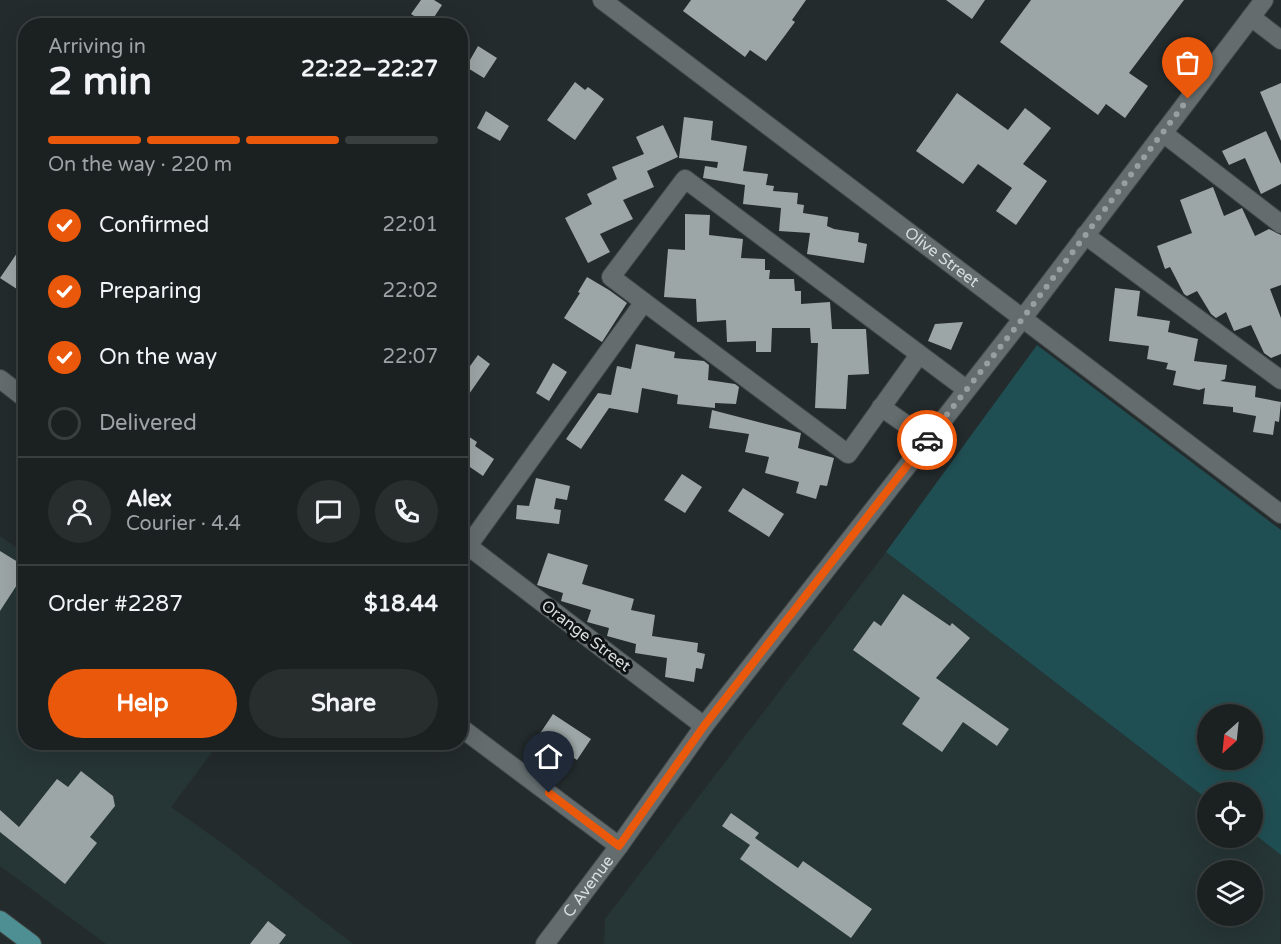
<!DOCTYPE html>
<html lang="en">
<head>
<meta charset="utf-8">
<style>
  body { margin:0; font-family:"Varela Round",sans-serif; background:#282d2e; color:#f1f3f6; height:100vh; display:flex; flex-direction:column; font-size:22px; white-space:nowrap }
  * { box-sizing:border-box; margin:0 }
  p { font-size:20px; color:#a0a3a5 }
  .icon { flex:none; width:33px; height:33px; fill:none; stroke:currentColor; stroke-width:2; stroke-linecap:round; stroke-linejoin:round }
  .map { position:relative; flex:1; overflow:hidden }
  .sheet { position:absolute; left:18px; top:18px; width:450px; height:732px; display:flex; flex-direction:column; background:#1b2021; border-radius:24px; box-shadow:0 6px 24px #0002,0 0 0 2px #393e3f }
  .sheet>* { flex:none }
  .needle { width:39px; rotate:207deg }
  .controls { position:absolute; left:1197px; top:704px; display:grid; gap:12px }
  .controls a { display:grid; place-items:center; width:66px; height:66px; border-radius:50%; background:#1b2021; box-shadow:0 6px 24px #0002,0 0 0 2px #393e3f; font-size:30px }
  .pin { position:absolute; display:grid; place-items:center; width:51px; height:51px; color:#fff; margin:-62px -26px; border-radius:50% 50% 50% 0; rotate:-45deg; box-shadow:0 0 6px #0007 }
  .pin .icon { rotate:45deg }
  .courier { position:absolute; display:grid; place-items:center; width:60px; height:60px; margin:-30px; border:4px solid #ea580c; border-radius:50%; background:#fff; color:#222; box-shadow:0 2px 8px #0007 }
  .summary em { font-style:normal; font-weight:700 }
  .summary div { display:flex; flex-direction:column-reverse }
  .summary { display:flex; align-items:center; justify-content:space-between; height:102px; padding:0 30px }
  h1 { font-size:39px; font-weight:700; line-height:45px }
  .bar { display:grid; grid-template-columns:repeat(4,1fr); gap:9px 6px; align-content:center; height:72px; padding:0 30px }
  .bar i { height:8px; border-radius:4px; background:#393e3f }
  .bar .on { background:#ea580c }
  .bar p { grid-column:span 4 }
  .line { display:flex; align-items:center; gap:15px; padding:0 30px; border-top:2px solid #393e3f }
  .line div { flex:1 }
  .round { display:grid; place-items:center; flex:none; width:63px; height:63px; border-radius:32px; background:#282d2e }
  ol { padding:0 30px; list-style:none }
  li { display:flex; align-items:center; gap:18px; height:66px }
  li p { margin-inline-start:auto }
  li .icon { padding:6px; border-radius:50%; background:#ea580c; color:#fff; stroke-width:4 }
  li:last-child { color:#a0a3a5 }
  li i { width:33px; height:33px; border:3px solid #393e3f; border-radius:50% }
  .cta { display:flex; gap:12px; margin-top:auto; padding:12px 30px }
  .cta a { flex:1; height:69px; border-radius:36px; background:#ea580c; color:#fff; font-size:24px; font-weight:700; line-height:69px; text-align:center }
  .cta a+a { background:#282d2e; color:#f1f3f6 }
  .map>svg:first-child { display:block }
  .built { fill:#263536; fill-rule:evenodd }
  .green { fill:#204f53; fill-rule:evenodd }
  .building { fill:#9da6a6 }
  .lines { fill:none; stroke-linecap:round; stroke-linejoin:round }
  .minor-casing { stroke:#424848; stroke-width:20 }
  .major-casing { stroke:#424848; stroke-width:20 }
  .minor { stroke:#646c6d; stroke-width:18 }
  .major { stroke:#4e8f93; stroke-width:18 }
  .done { stroke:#999f9f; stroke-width:6; stroke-dasharray:0 10.8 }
  .route { stroke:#ea580c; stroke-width:8 }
  .labels { text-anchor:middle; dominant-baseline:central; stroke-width:6; stroke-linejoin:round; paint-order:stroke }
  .street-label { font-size:16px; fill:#d8dddd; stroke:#101313 }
</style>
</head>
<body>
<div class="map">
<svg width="1281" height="944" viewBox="0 0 1281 944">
  <rect width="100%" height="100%" fill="#242b2c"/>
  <path class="built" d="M0 536 25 554 26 742 219 743 171 807 229 848 353 944H106L0 866Z
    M886 552 1207 799 1208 837H1252L1253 833 1281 855 1280 944H604L605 919ZM1208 870H1252V915H1208Z"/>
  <path class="green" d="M1037 345 1281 530V855L1253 833 1252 792H1208L1207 799 886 552ZM1208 714H1252V759H1208Z"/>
  <path class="building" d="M421 0H434L442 5 429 25 411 14Z
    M691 0H806L792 20 795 22 766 61 750 50 745 57 683 11Z
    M946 0H985L972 19Z
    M1031 0H1184L1129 73 1148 86 1125 118 1106 104 1098 115 1000 42Z
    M478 46 497 58 484 78 466 67Z
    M575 82 585 90 588 87 604 99 575 140 547 120Z
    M1281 83V141L1260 92Z
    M957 93 1008 130 1025 108 1051 128 1023 164 1047 181 1016 225 996 211 1012 188 978 164 963 184 916 151Z
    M486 111 509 126 500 141 477 128Z
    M684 117 713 121 711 140 747 146 743 171 768 174 766 185 774 186 773 191 798 193 797 204 804 205 803 213 828 217 827 226 834 229 859 233 858 242 867 244 864 263 807 254 810 233 779 231 781 208 743 204 745 185 703 178 705 166 717 168 718 162 679 158Z
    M663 125 678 157 647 171 654 187 623 200 633 219 600 234 610 252 588 263 565 218 592 204 587 194 617 179 612 167 644 154 636 137Z
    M1266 131 1281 164V184L1261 194 1245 158 1229 165 1222 151Z
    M1213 187 1224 216 1242 208 1255 236 1269 229 1281 235V285L1270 289 1281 318V354L1271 358 1264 353 1251 325 1234 331 1226 312 1216 318 1211 314 1197 291 1187 296 1184 294 1170 267 1165 269 1157 246 1192 233 1180 200Z
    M685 214 710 215 709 235 743 239 741 258 765 259V270H770L769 279H794L795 291H801V304L830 302 832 329H866L869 374 848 375 846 409 815 408 818 343H811L810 328H772L771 352H756V341L727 342 726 320 697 322 696 299 664 297 668 249 685 250Z
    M26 240V295L0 278Z
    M587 277 609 290 627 303 602 342 564 318 580 293 578 292Z
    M1115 288 1140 291 1137 316 1170 321 1168 332 1198 339 1194 361 1227 365 1225 379 1220 381 1256 386 1255 397 1281 402 1279 422 1275 421 1273 435 1253 432 1256 416 1233 412V407L1203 404 1205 388 1199 390 1173 385 1176 371 1166 369 1168 363 1147 359 1149 346 1109 341Z
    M963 322 951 350 928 341 935 324Z
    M636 344 675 352 674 358 704 361 709 365 708 380 735 384 739 387 736 404 715 403V408L677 404 678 395 642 388 638 413 609 408 581 449 566 439 598 393 611 395 617 366 631 369Z
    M478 355 490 364 460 407V380Z
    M553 363 567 372 549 401 536 393Z
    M712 410 801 433 798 448 834 458 827 486 820 485 816 499 796 493 799 482 765 473 769 457 745 452 749 434 709 428Z
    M460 431 477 442 475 446 494 459 483 476 464 463 460 467Z
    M682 474 702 487 685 513 664 500Z
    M536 478 570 486 567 500 556 498 554 509 561 510 559 524 516 519 517 505 529 506Z
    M743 488 784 514 769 537 728 511Z
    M0 551 26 567V571L0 611Z
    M548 553 588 565 582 584 634 599 631 610 655 615 652 636 698 643 697 652 705 654 702 669 696 668 694 682 665 677 667 658 635 653 636 644 607 636 609 628 587 622 591 610 561 601 563 593 537 585Z
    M903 594 950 626 952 623 970 638 936 678 1009 729 997 746 963 722 942 752 902 724 920 698 853 650 874 621 881 626Z
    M553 714 591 739 577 760 539 735Z
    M81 771 113 796 115 806 90 837 97 843 65 884 0 832V810L19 827 57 779 68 787Z
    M731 813 759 833 755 838 798 868 803 861 872 909 851 938 740 859 750 845 722 826Z
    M268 921 286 935 279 944H250Z"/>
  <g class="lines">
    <defs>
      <g id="minor">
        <path id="s1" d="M602 0 1281 514"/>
        <path d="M1251 17 1281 40"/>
        <path d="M1163 133 1281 224"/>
        <path d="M1085 235 1281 380"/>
        <path d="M644 302 848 454 919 355"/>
        <path d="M0 379 26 399"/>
        <path d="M881 407 927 439"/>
        <path d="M704 726 468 546 644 302 611 277 685 179 966 389"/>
        <path d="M460 727 619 846"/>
        <path id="s2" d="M545 944 619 846 704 726 1023 318 1264 0"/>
      </g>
      <path id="major" d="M0 920 32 944"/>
    </defs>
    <use href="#minor" class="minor-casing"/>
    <use href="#major" class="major-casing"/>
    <use href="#minor" class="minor"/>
    <use href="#major" class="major"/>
  </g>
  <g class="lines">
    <path class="done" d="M927 440 1023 318 1188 99"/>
    <path class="route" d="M549 793 619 846 704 726 927 440"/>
  </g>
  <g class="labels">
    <g class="street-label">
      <text stroke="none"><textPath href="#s1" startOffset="426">Olive Street</textPath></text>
      <text transform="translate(586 636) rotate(37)">Orange Street</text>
      <text stroke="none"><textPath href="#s2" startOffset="72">C Avenue</textPath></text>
    </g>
  </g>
</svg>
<div class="controls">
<a><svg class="needle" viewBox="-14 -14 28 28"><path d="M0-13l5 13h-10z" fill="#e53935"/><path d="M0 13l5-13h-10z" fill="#a0a3a5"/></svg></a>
<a><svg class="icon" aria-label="locate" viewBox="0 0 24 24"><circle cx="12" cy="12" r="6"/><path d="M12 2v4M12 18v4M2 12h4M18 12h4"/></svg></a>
<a><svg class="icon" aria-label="layers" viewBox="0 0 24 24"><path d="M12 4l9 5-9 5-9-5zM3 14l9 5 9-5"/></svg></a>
</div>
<div class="pin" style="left:1188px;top:99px;background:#ea580c"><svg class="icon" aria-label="bag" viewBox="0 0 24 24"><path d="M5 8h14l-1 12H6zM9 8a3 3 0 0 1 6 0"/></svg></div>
<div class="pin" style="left:549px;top:793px;background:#1f2937"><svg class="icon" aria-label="home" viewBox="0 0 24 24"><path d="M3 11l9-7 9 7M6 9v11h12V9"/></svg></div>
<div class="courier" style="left:927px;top:440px"><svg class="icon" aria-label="car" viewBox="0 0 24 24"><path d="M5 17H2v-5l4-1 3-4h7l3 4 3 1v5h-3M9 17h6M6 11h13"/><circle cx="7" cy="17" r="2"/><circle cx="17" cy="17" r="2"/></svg></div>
<section class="sheet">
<div class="summary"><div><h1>2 min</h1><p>Arriving in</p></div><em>22:22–22:27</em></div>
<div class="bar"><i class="on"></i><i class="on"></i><i class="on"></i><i></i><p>On the way · 220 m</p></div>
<ol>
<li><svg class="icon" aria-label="check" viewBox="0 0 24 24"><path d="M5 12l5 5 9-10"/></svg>Confirmed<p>22:01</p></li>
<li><svg class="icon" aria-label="check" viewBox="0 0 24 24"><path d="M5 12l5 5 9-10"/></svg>Preparing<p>22:02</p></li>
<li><svg class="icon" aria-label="check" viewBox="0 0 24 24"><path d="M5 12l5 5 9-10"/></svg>On the way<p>22:07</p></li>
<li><i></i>Delivered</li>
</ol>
<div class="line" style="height:108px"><a class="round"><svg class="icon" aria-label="person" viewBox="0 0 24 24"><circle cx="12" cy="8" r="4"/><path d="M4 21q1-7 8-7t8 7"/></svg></a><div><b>Alex</b><p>Courier · 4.4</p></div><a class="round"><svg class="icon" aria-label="chat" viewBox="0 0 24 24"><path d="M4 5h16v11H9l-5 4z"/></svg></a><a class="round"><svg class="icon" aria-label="phone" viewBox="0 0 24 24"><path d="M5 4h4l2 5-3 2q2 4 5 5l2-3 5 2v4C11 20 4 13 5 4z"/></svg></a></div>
<div class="line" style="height:78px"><div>Order #2287</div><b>$18.44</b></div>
<div class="cta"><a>Help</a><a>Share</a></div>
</section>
</div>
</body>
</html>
